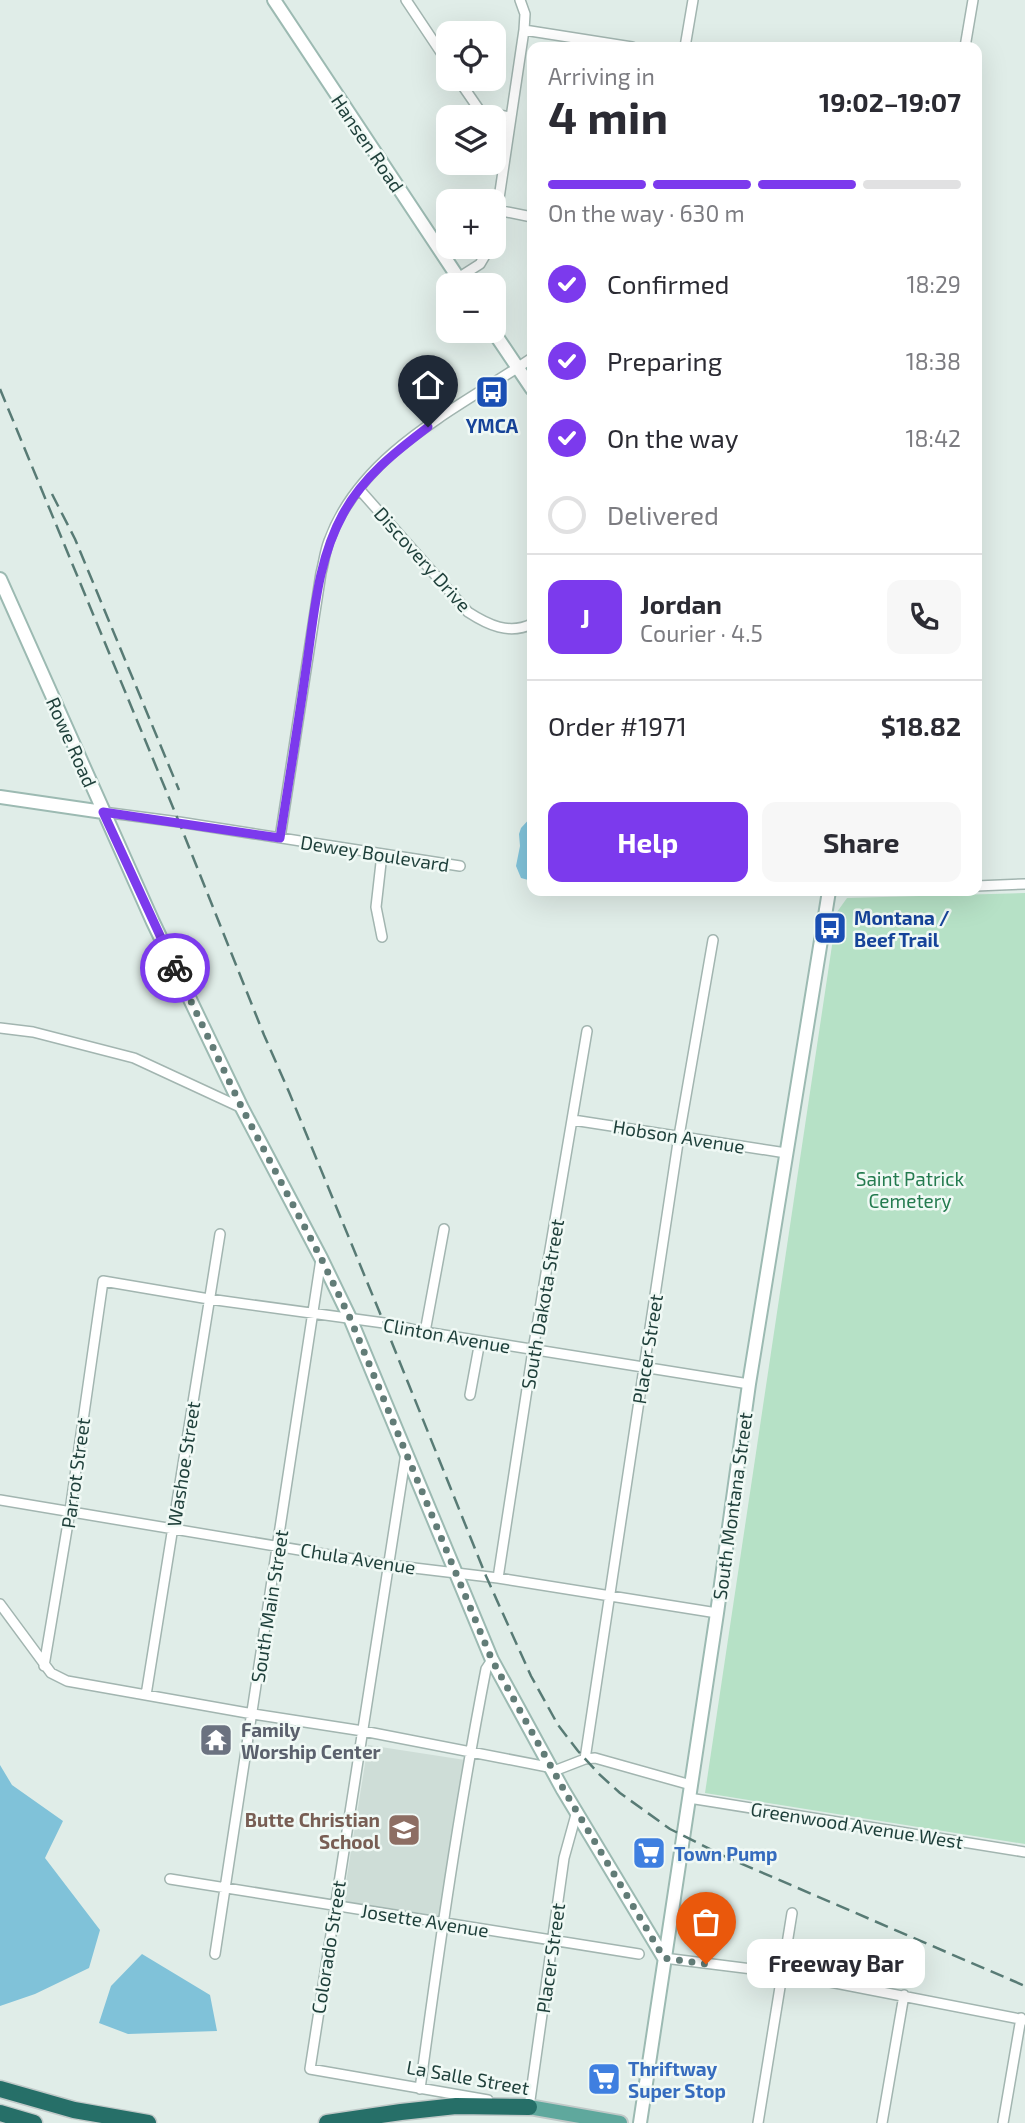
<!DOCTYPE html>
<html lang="en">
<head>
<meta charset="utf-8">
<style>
  body { margin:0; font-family:"Exo 2",sans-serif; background:#f7f7f7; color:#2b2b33; height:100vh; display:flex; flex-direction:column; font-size:26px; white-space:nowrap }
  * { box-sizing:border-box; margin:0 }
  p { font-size:23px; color:#7c7c81 }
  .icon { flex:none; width:38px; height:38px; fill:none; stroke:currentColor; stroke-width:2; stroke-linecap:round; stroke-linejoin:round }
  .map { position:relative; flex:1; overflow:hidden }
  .drawer { position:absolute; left:527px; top:42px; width:455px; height:854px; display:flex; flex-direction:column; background:#fff; border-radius:14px; box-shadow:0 7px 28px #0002 }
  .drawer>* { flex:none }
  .fabs { position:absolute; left:436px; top:21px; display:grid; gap:14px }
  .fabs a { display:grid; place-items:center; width:70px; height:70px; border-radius:14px; background:#fff; box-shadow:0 7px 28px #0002; font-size:35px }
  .pin { position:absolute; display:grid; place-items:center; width:60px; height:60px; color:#fff; margin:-72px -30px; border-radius:50% 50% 50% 0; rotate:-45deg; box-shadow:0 0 7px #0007 }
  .pin .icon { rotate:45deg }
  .courier { position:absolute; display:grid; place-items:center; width:70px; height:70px; margin:-35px; border:5px solid #7c3aed; border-radius:50%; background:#fff; color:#222; box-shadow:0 2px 9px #0007 }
  .bubble { position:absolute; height:49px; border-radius:14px; background:#fff; box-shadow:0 7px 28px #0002; font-size:23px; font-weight:700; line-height:49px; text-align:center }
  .overview em { font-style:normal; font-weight:700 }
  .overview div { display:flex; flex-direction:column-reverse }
  .overview { display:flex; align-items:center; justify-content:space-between; height:119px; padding:0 21px }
  h1 { font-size:46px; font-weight:700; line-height:52px }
  .bar { display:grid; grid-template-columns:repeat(4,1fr); gap:10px 7px; align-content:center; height:84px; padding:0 21px }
  .bar i { height:9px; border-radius:5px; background:#e1e1e2 }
  .bar .active { background:#7c3aed }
  .bar p { grid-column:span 4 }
  .line { display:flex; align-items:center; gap:18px; padding:0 21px; border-top:2px solid #e1e1e2 }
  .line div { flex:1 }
  .round { display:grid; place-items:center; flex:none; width:74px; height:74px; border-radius:14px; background:#f7f7f7 }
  ol { padding:0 21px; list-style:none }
  li { display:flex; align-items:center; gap:21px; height:77px }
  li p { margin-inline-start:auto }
  li .icon { padding:7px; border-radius:50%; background:#7c3aed; color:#fff; stroke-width:4 }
  li:last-child { color:#7c7c81 }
  li i { width:38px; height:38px; border:4px solid #e1e1e2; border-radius:50% }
  .action { display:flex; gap:14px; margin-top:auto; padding:14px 21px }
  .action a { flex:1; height:80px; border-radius:14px; background:#7c3aed; color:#fff; font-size:28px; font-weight:700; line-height:80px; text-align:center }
  .action a+a { background:#f7f7f7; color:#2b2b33 }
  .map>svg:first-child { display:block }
  .built { fill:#ceddd7 }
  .green { fill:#b6e1c6 }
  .water { fill:#80c2d9 }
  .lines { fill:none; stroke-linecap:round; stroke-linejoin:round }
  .street-casing { stroke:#a2b5b0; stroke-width:12 }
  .secondary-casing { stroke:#9cbab2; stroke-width:16 }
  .primary-casing { stroke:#c0c9c8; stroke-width:18 }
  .highway-casing { stroke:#c0c9c8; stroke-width:19 }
  .street { stroke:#fff; stroke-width:9 }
  .secondary { stroke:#fff; stroke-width:12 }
  .primary { stroke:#5fa89d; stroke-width:14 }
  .highway { stroke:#266f68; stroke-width:16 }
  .rail { stroke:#587b75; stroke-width:2.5; stroke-dasharray:14 7; stroke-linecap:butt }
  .done { stroke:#627c77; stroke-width:7; stroke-dasharray:0 12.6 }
  .route { stroke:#7c3aed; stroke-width:9 }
  .labels { text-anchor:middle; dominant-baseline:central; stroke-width:5; stroke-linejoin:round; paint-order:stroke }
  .street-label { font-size:19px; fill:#1e3f3a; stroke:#f0f9f5 }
  .transit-label { font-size:19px; font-weight:bold; fill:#164399; stroke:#f0f9f5 }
  .park-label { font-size:19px; fill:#247b4f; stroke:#f0f9f5 }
  .worship-label { font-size:19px; font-weight:bold; fill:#5b616d; stroke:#f0f9f5; text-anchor:start }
  .education-label { font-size:19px; font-weight:bold; fill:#785e54; stroke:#f0f9f5; text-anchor:end }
  .shop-label { font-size:19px; font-weight:bold; fill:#366cbe; stroke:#f0f9f5; text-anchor:start }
</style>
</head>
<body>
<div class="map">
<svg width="1025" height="2123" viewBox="0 0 1025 2123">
  <rect width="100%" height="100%" fill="#e0ede8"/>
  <path class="built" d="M368 1745 465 1760 440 1916 343 1901Z"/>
  <path class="green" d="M1025 893V1844L705 1793 837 912 847 898Z"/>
  <path class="water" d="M532 816V881L521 878 516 866 520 846 519 834 521 828Z
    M0 1765 12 1785 63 1821 45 1858 100 1930 89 1968 35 1994 0 2006Z
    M142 1954 210 1995 217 2031 128 2034 99 2023 111 1986Z"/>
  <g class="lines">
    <defs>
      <path id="street" d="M406 0 448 63
        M524 30 632 47
        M685 47 693 0
        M965 47 973 0
        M458 79 480 111 510 117
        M497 210 532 217
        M494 232 524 30 525 14 520 0
        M458 278 480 264 490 247
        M359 489 468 612C488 625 509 635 532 624
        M103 812 179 822 460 866
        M280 838 321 573C324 562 325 551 329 541 361 452 459 408 532 358
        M976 886 1025 884
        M382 937 376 907 382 854
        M0 1028 33 1032 134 1058 242 1108
        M573 1120 786 1153
        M425 1332 444 1229
        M470 1395 480 1341
        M406 1453 310 2069 488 2100
        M0 1500 389 1565 498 1578 717 1613
        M498 1578 533 1350 587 1031
        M0 1604 51 1673 67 1681 253 1714 363 1731 553 1768
        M44 1666 70 1511 103 1281 209 1299 384 1323 425 1332 749 1384
        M146 1695 220 1234
        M585 1759 679 1136 713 940
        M554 1771 585 1759 595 1758 691 1785
        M689 1798 1025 1852
        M170 1879 639 1954
        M215 1954 321 1259
        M664 1958 784 1973 1025 2020
        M420 2089C439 1948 459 1808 486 1669L492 1660
        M526 2106 529 2107 564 1858 577 1811
        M758 2123 792 1913
        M882 2123 904 1995
        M1003 2123 1021 2018"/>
      <path id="secondary" d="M274 0 463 285
        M493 331 532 389
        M0 579 153 922 242 1108 321 1258 350 1318 492 1660 563 1790 664 1958
        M0 797 103 812
        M640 2123 717 1613 749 1384 829 891"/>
      <path id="primary" d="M529 2107 620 2123"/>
      <path id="highway" d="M0 2089 74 2110 148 2123
        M0 2113 34 2123
        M327 2123 401 2112 456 2106 529 2107"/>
    </defs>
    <use href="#street" class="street-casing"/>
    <use href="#secondary" class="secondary-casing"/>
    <use href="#primary" class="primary-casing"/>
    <use href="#highway" class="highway-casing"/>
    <use href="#street" class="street"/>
    <use href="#secondary" class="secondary"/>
    <use href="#primary" class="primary"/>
    <use href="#highway" class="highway"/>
    <path class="rail" d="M0 389 179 822 264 1035 289 1092 384 1323 486 1576 531 1676 558 1725 578 1751 599 1774 620 1793 670 1829 726 1857 1025 1986
      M52 494 75 539 179 790"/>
  </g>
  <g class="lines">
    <path class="done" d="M175 968 242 1108 321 1258 350 1318 492 1660 564 1790 664 1958 706 1964"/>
    <path class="route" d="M175 968 103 812 280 838C289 781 298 725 306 669 314 617 317 561 343 514 363 477 395 452 428 427"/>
  </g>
  <defs>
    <symbol id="bus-square" viewBox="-11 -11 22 22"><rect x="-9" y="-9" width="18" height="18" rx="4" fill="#1a4fb4" stroke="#f0f9f5"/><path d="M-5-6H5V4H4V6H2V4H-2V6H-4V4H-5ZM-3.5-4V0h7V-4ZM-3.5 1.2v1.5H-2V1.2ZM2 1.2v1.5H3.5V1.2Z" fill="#fff"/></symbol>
    <symbol id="temple-square" viewBox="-11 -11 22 22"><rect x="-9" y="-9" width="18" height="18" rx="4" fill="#6b7280" stroke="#f0f9f5"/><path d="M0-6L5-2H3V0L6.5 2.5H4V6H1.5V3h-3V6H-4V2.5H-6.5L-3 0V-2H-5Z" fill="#fff"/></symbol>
    <symbol id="school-square" viewBox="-11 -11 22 22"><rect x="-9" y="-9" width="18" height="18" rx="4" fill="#8d6e63" stroke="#f0f9f5"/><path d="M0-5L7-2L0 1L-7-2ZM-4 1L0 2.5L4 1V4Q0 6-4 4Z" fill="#fff"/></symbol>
    <symbol id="supermarket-square" viewBox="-11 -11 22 22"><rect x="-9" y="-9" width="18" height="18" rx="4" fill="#3f7fe0" stroke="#f0f9f5"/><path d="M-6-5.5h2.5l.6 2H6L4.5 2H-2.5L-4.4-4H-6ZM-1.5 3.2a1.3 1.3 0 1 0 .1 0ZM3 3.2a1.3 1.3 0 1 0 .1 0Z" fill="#fff"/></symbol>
  </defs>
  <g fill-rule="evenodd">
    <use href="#bus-square" x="473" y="373" width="38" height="38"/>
    <use href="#bus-square" x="811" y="909" width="38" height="38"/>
    <use href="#temple-square" x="197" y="1721" width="38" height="38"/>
    <use href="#school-square" x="385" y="1811" width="38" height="38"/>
    <use href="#supermarket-square" x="630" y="1834" width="38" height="38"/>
    <use href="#supermarket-square" x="585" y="2060" width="38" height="38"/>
  </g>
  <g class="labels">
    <g class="street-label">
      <text transform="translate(368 143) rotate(56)">Hansen Road</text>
      <text transform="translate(423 559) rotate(48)">Discovery Drive</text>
      <text transform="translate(72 742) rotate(66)">Rowe Road</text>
      <text transform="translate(375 853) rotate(9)">Dewey Boulevard</text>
      <text transform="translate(679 1136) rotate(9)">Hobson Avenue</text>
      <text transform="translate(542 1304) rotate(-80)">South Dakota Street</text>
      <text transform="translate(447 1335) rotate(10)">Clinton Avenue</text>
      <text transform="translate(647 1349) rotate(-81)">Placer Street</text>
      <text transform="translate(183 1464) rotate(-81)">Washoe Street</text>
      <text transform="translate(75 1473) rotate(-82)">Parrot Street</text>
      <text transform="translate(732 1506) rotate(-82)">South Montana Street</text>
      <text transform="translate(358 1558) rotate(9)">Chula Avenue</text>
      <text transform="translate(269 1606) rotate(-81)">South Main Street</text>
      <text transform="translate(857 1825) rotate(9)">Greenwood Avenue West</text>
      <text transform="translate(425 1920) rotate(9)">Josette Avenue</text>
      <text transform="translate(328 1947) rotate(-81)">Colorado Street</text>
      <text transform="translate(550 1958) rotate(-82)">Placer Street</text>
      <text transform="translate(468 2077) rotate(10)">La Salle Street</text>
    </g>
    <g class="transit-label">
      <text x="492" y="425">YMCA</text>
      <text x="854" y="917" text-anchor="start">Montana /<tspan x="854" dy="22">Beef Trail</tspan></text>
    </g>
    <g class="park-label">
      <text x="910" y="1178">Saint Patrick<tspan x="910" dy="22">Cemetery</tspan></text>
    </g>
    <g class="worship-label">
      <text x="241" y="1729">Family<tspan x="241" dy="22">Worship Center</tspan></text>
    </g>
    <g class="education-label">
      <text x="380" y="1819">Butte Christian<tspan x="380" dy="22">School</tspan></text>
    </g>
    <g class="shop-label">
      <text x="674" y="1853">Town Pump</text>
      <text x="628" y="2068">Thriftway<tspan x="628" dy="22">Super Stop</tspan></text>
    </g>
  </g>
</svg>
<div class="fabs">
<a><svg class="icon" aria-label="locate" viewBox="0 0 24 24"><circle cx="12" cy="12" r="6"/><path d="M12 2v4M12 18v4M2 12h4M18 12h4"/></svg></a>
<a><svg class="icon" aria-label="layers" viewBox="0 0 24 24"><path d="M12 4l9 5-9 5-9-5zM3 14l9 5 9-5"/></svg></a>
<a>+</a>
<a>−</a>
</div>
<div class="pin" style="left:706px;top:1964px;background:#ea580c"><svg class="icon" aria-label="bag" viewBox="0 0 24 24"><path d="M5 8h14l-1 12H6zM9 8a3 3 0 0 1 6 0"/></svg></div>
<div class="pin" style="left:428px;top:427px;background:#1f2937"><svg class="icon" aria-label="home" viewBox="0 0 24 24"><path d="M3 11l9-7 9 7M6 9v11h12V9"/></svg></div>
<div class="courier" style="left:175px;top:968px"><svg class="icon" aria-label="bike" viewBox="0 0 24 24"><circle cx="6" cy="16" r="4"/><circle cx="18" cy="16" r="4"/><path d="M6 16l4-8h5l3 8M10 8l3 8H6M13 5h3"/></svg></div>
<div class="bubble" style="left:747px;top:1939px;width:178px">Freeway Bar</div>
<section class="drawer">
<div class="overview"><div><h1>4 min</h1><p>Arriving in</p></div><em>19:02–19:07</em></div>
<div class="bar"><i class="active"></i><i class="active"></i><i class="active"></i><i></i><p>On the way · 630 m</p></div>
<ol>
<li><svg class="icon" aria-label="check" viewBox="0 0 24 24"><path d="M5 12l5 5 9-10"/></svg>Confirmed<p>18:29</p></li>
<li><svg class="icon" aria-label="check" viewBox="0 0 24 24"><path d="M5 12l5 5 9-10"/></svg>Preparing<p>18:38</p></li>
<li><svg class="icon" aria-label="check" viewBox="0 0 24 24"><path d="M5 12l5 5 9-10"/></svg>On the way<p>18:42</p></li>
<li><i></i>Delivered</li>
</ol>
<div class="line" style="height:126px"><b class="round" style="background:#7c3aed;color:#fff">J</b><div><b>Jordan</b><p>Courier · 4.5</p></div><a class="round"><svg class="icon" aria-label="phone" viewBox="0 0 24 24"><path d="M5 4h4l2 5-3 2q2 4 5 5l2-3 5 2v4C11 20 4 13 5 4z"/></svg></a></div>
<div class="line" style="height:91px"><div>Order #1971</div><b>$18.82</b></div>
<div class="action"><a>Help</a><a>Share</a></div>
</section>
</div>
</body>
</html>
